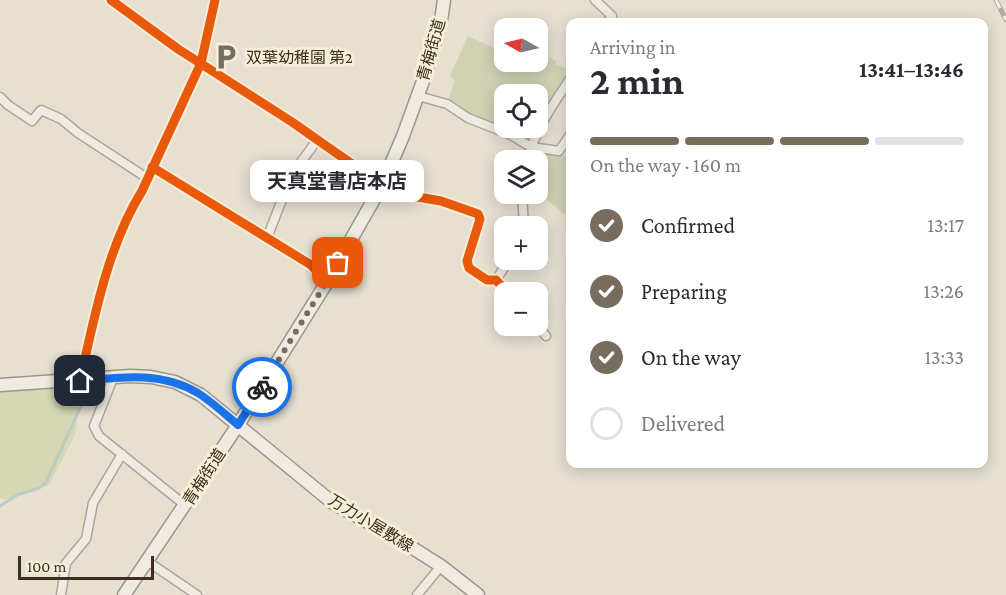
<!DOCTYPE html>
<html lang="en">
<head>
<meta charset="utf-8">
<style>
  body { margin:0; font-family:"Crimson Pro","Noto Sans JP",serif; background:#f2f2f3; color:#2b2b33; height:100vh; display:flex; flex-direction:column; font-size:22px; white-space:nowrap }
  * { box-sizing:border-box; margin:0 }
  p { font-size:20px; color:#7c7c81 }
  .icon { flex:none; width:33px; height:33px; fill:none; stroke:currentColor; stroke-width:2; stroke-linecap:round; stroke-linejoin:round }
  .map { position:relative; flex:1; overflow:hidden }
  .drawer { position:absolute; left:566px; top:18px; width:422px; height:450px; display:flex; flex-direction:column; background:#fff; border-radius:12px; box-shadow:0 3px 15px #0003 }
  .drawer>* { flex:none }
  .needle { width:39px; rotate:278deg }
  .tools { position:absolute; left:494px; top:18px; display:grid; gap:12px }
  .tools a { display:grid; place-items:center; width:54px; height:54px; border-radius:12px; background:#fff; box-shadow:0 3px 15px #0003; font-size:30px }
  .scale { position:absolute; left:18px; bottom:15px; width:136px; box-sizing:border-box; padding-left:6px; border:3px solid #3d2e20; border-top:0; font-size:16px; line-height:21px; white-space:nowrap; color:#3d2e20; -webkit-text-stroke:4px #f7eed8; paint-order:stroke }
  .pin { position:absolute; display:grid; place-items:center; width:51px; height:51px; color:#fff; margin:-26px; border-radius:12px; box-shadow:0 3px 9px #0006 }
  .courier { position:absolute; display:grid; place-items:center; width:60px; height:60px; margin:-30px; border:4px solid #1a73e8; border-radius:50%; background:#fff; color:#222; box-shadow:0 2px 8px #0007 }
  .bubble { position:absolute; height:42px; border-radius:12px; background:#fff; box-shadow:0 3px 15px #0003; font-size:20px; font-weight:700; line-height:42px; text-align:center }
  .summary em { font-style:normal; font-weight:700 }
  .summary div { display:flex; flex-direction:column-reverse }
  .summary { display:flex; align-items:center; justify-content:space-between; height:102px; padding:0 24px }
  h1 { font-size:39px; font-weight:700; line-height:45px }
  .bar { display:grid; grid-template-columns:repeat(4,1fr); gap:9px 6px; align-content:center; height:72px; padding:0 24px }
  .bar i { height:8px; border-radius:4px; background:#e1e1e2 }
  .bar .on { background:#786c5e }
  .bar p { grid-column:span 4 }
  ol { padding:0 24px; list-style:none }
  li { display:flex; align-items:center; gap:18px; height:66px }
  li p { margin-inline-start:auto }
  li .icon { padding:6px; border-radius:50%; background:#786c5e; color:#fff; stroke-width:4 }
  li:last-child { color:#7c7c81 }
  li i { width:33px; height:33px; border:3px solid #e1e1e2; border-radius:50% }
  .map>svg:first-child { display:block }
  .green { fill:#d6d7b3 }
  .cemetery { fill:#d1d1b3; fill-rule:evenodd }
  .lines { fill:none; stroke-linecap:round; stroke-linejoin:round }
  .stream { stroke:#bcccc2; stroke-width:3 }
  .street-casing { stroke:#ada599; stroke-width:11 }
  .secondary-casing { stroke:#9c958a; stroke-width:15 }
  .street { stroke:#efebe3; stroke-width:8 }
  .secondary { stroke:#efebe3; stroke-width:12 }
  .rail-casing { stroke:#afaaa2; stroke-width:5 }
  .rail { stroke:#f7eed8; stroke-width:3; stroke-dasharray:9; stroke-linecap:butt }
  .cycleway-casing { stroke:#f7eed8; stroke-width:13 }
  .cycleway { stroke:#e8590c; stroke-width:9 }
  .done { stroke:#786c5e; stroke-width:6; stroke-dasharray:0 10.8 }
  .route { stroke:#1a73e8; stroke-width:8 }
  .labels { text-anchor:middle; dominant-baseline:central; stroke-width:6; stroke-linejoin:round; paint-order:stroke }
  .street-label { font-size:16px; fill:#3d2e20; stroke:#f7eed8 }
  .poi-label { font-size:16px; fill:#3d2e20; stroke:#f7eed8; text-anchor:start }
</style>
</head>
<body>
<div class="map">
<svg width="1006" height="595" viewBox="0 0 1006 595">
  <rect width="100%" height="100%" fill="#e7e0d1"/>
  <path class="green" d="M80 381 76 433 49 485 4 500 0 498V385Z"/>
  <path class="cemetery" d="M468 36 504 53V62H537V56L540 52 556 61V64L570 71V79L535 144 511 135 447 104 455 80 450 76ZM504 94H537V128H504Z
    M535 152 570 157V219L537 191V160H533Z"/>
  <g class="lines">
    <path class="stream" d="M305 150 311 141
      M0 506 17 495 39 488 45 484 82 404 88 384"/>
    <defs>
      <path id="street" d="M111 0 178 49 292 122 382 185 401 194 441 201 478 214 480 219 467 261 469 268 487 280H496L507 292
        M595 0 612 16 607 22
        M418 96 447 104 468 118 511 135 531 147 559 151 570 135
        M0 97 8 105 32 121 41 110 61 119 78 133 147 178
        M528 160C534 131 554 103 570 79
        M152 167 311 265 327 282
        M522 194 524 226
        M267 238 292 174 318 139
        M496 280 509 260
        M537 325 546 336
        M113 378 94 426 99 436 186 506
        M80 381C94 318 108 245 142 191L201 63 215 0
        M147 561 197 595
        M61 595 66 563 86 539 93 503 122 454
        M417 595 441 566"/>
      <path id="secondary" d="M0 385 130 376 151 377 175 382 201 395 333 503 400 540 441 566 478 595
        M124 595 238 425 327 282 382 185 403 136 423 81 441 21 444 0"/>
    </defs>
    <use href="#street" class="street-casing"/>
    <use href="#secondary" class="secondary-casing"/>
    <use href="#street" class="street"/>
    <use href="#secondary" class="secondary"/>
    <defs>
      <path id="rail" d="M996 0 1006 20"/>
    </defs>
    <use href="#rail" class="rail-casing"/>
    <use href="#rail" class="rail"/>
    <defs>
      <path id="cycleway" d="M111 0 178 49 292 122 382 185 401 194 441 201 478 214 480 219 467 261 469 268 487 280H496L507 292
        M152 167 311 265 327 282
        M80 381C94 318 108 245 142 191L201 63 215 0"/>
    </defs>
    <use href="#cycleway" class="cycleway-casing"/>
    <use href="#cycleway" class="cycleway"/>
  </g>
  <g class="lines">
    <path class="done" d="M262 387 338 263"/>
    <path class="route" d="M80 381C121 377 161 371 198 393 212 402 225 414 238 425L262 387"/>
  </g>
  <defs>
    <symbol id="parking-bare" viewBox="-9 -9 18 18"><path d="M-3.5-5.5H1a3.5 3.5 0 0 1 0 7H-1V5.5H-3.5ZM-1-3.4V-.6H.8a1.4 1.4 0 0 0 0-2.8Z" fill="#786c5e" stroke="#f7eed8" stroke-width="2.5" paint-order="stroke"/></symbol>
  </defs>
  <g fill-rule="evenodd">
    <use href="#parking-bare" x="207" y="38" width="38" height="38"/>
  </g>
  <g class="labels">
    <g class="street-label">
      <text transform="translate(431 50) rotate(-74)">青梅街道</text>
      <text transform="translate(204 477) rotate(-57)">青梅街道</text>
      <text transform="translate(371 523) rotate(31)">万力小屋敷線</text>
    </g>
    <g class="poi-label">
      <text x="246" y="57">双葉幼稚園 第2</text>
    </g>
  </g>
</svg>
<div class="tools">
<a><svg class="needle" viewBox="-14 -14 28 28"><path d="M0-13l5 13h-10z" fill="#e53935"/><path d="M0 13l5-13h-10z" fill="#7c7c81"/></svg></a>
<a><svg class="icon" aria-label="locate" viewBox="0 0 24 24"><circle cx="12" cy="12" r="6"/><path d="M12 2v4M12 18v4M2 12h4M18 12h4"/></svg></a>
<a><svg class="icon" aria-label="layers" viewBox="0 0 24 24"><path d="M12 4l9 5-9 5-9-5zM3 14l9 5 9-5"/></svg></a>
<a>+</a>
<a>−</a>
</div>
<div class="scale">100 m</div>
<div class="pin" style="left:338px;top:263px;background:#ea580c"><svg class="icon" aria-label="bag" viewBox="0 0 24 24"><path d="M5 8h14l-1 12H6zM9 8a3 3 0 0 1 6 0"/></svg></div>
<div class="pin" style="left:80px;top:381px;background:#1f2937"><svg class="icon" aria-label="home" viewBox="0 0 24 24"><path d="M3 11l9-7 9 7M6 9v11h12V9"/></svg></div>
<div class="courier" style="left:262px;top:387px"><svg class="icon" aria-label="bike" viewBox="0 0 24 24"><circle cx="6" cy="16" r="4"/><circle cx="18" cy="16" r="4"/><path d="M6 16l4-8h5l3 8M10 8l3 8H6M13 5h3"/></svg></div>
<div class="bubble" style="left:250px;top:160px;width:174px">天真堂書店本店</div>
<section class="drawer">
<div class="summary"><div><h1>2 min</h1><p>Arriving in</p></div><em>13:41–13:46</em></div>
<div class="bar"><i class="on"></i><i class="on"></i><i class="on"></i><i></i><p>On the way · 160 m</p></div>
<ol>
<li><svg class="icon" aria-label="check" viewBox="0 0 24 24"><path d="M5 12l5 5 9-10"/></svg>Confirmed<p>13:17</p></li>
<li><svg class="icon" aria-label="check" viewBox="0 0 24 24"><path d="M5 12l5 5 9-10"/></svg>Preparing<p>13:26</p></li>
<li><svg class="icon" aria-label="check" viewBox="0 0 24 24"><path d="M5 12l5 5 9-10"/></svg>On the way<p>13:33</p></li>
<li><i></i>Delivered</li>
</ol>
</section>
</div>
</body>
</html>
